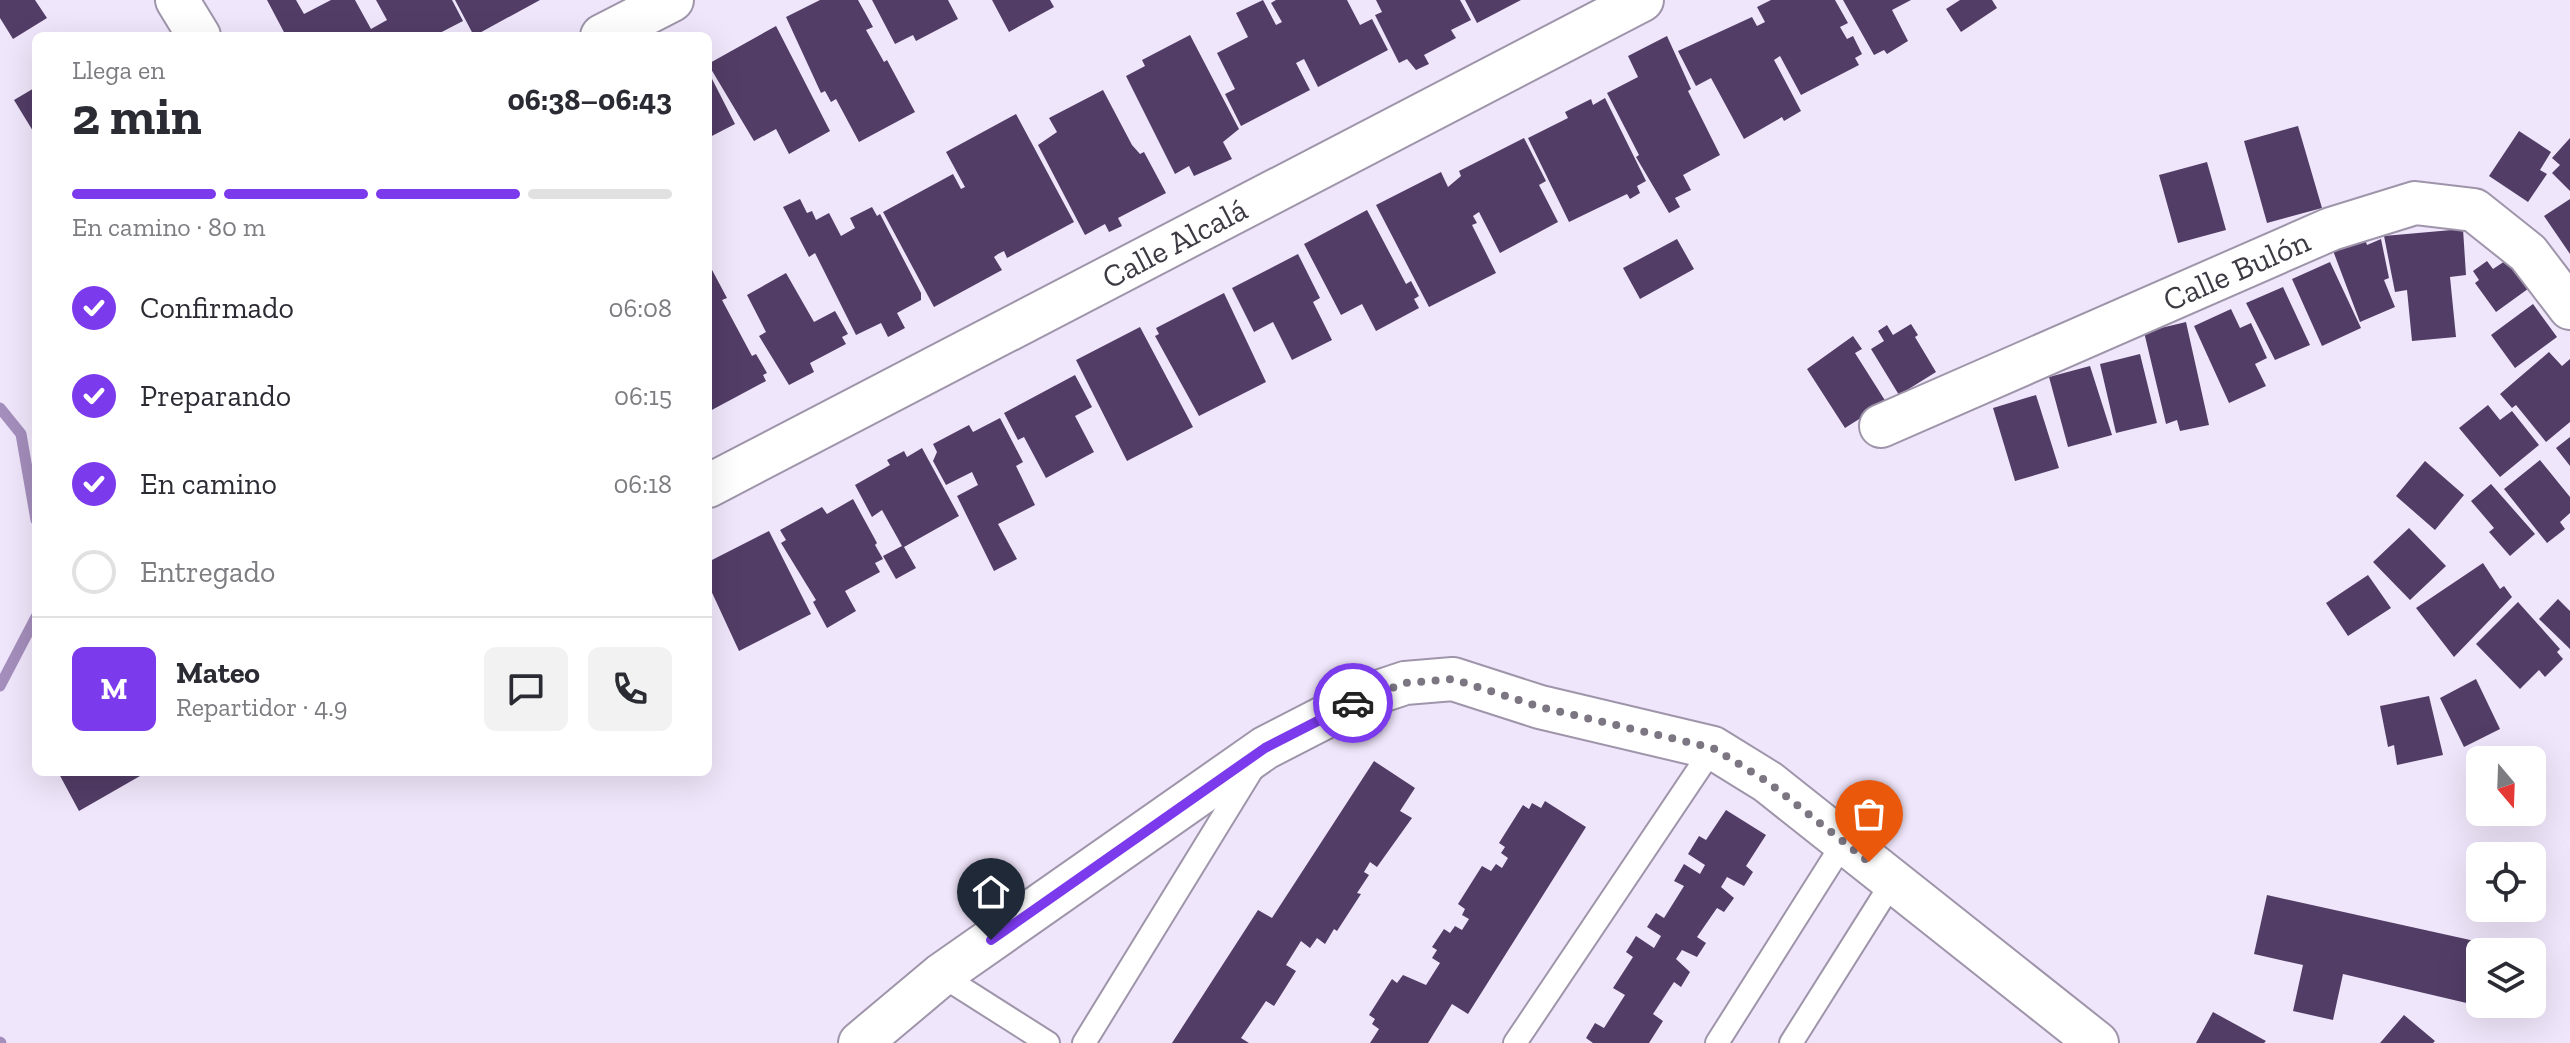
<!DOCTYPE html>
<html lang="es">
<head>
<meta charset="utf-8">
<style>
  body { margin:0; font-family:"Zilla Slab",serif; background:#f2f2f3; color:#2b2b33; height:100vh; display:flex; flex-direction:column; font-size:30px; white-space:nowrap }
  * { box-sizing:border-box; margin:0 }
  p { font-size:26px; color:#7c7c81 }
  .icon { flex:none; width:44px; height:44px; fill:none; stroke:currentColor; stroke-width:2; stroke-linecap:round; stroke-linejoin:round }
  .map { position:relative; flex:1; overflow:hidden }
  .side { position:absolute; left:32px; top:32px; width:680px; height:744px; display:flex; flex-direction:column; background:#fff; border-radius:12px; box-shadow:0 8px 32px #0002 }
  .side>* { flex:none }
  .needle { width:52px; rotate:161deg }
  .buttons { position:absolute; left:2466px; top:746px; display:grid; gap:16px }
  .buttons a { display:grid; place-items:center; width:80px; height:80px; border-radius:12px; background:#fff; box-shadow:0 8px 32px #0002; font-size:40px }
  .pin { position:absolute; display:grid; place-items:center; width:68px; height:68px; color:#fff; margin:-82px -34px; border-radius:50% 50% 50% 0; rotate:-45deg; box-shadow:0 0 8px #0007 }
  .pin .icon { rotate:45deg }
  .courier { position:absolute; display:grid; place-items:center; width:80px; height:80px; margin:-40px; border:6px solid #7c3aed; border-radius:50%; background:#fff; color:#222; box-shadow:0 2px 10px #0007 }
  .summary em { font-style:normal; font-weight:700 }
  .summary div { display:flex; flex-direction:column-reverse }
  .summary { display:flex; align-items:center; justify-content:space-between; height:136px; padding:0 40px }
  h1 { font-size:52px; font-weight:700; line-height:60px }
  .bar { display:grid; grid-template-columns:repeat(4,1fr); gap:12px 8px; align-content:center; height:96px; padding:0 40px }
  .bar i { height:10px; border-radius:6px; background:#e1e1e2 }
  .bar .current { background:#7c3aed }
  .bar p { grid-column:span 4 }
  .line { display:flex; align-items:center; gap:20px; padding:0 40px; border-top:2px solid #e1e1e2 }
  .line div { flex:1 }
  .round { display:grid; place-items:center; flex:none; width:84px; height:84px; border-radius:12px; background:#f2f2f3 }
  ol { padding:0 40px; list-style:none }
  li { display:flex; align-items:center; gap:24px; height:88px }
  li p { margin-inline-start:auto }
  li .icon { padding:8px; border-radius:50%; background:#7c3aed; color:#fff; stroke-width:4 }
  li:last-child { color:#7c7c81 }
  li i { width:44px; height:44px; border:4px solid #e1e1e2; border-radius:50% }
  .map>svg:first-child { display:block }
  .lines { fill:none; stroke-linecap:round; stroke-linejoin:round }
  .stream { stroke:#a48ebc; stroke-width:11 }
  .building { fill:#523d66 }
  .lane-casing { stroke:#9f95aa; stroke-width:26 }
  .street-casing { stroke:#9f95aa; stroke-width:46 }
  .lane { stroke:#fff; stroke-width:22 }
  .street { stroke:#fff; stroke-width:42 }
  .done { stroke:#7c7683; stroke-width:8; stroke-dasharray:0 14.4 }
  .route { stroke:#7c3aed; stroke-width:10 }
  .labels { text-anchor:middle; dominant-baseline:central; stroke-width:8; stroke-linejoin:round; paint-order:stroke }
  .street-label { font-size:32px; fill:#3e3a43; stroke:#f0e6fb }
</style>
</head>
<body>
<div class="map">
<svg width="2570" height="1043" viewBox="0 0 2570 1043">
  <rect width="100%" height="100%" fill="#f0e6fb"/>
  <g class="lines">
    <path class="stream" d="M0 408 21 434 36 520
      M0 686 36 617
      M0 1042 1 1043"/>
  </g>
  <path class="building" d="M0 0H35L47 18 13 39 0 18Z
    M267 0H296L304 14 331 0H355L371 29 387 20 376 0H452L463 21 434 36H286Z
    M455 0H540L474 36Z
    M820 0H858L873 27 866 30 884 62 887 60 915 112 859 142 836 99 831 102 825 91 821 93 786 17Z
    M872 0H948L958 19 916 41 913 35 895 44Z
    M992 0H1050L1054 7 1009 32Z
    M1263 0 1276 25 1282 22 1271 3 1276 0H1347L1360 25 1372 19 1388 50 1318 87 1304 59 1296 63 1310 90 1241 126 1225 94 1235 89 1217 53 1248 37 1236 13Z
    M1376 0H1460L1471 20 1451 30 1456 38 1424 55 1429 64 1416 70 1407 59 1399 63 1375 15 1382 12Z
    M1465 0H1521L1477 23Z
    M1771 0H1835L1848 23 1840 27 1847 39 1853 36 1862 54 1855 58 1859 65 1801 95 1780 56 1774 60 1801 111 1784 121 1782 117 1744 139 1711 78 1696 86 1678 51 1752 17 1757 26 1765 22 1757 7Z
    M1843 0H1911L1892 10 1908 41 1887 54 1884 50 1874 55Z
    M1960 0H1992L1997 8 1961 32 1946 9Z
    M776 26 830 131 789 154 776 129 754 141 708 64Z
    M1190 35 1239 129 1223 142 1232 159 1194 176 1189 166 1175 174 1126 76 1145 66 1142 60Z
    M1667 36 1691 89 1688 91 1720 155 1683 175 1691 190 1675 198 1680 207 1669 213 1636 157 1639 155 1607 93 1638 77 1628 56Z
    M708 71 735 124 708 138Z
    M36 87V136L14 100Z
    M1103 90 1132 145 1140 154 1144 152 1166 193 1118 218 1122 226 1109 232 1105 224 1085 235 1038 145 1057 132 1049 118Z
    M1605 98 1646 181 1637 186 1640 193 1630 199 1627 194 1569 222 1528 138 1568 118 1565 112 1591 99 1593 105Z
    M1016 114 1074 222 1007 258 1004 251 998 254 994 257 1002 270 934 307 883 212 953 174 961 189 965 187 946 152Z
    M2298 126 2322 208 2267 223 2244 141Z
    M2519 131 2551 152 2540 170 2547 174 2528 202 2489 176Z
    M1524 138 1546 181 1539 185 1558 222 1500 253 1479 212 1473 216 1477 223 1472 225 1496 273 1429 307 1376 205 1441 172 1448 187 1461 176 1459 171Z
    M2570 138V191L2552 173 2560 165 2552 158Z
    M2207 162 2226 230 2178 243 2159 175Z
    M800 199 807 213 812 211 816 220 829 213 841 236 855 228 850 218 872 207 877 216 880 214 921 293V300L897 313 905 328 888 337 881 323 856 335 815 253 809 257 783 207Z
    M2570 199V254L2544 216Z
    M1367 210 1406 284 1411 281 1419 296 1414 299 1419 308 1376 331 1362 304 1341 315 1304 244Z
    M2463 229 2466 275 2450 277 2456 337 2412 341 2407 290 2395 292 2384 236Z
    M2364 236 2367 245 2381 239 2389 278 2384 280 2395 307 2360 322 2332 248Z
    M1677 239 1694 269 1640 299 1623 268Z
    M1298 254 1320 298 1313 302 1332 340 1292 360 1273 322 1254 332 1232 288Z
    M2511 257 2532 286 2496 312 2475 283 2479 280 2473 271 2487 261 2493 269Z
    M2330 262 2361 328 2322 346 2292 279Z
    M711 268 727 298 722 300 752 356 756 354 767 373 763 375 766 381 708 412V270Z
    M786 273 814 322 835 311 848 334 842 337 846 344 810 363 814 372 789 385 759 336 766 332 747 295Z
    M2283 287 2310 345 2275 360 2246 303Z
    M1224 293 1266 382 1199 416 1155 336 1159 334 1156 328Z
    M2533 304 2557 337 2515 368 2491 335Z
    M2231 309 2240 328 2251 323 2267 358 2255 364 2266 386 2229 403 2194 326Z
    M2186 322 2209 425 2180 431 2177 420 2166 424 2144 332Z
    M1911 324 1918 335 1915 337 1936 372 1899 395 1871 349 1884 341 1878 331 1887 325 1893 335Z
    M1140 327 1193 427 1127 461 1076 360Z
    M1853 336 1862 349 1855 353 1886 402 1845 428 1807 369Z
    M2549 352 2562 366 2570 359V422L2546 442 2516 405 2512 408 2500 394Z
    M2140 354 2157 423 2116 433 2100 364Z
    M2090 366 2112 435 2068 447 2049 377Z
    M1075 375 1092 407 1075 416 1094 452 1046 478 1024 437 1018 440 1004 413Z
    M2036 395 2059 468 2015 481 1993 408Z
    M2488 405 2500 420 2512 411 2539 445 2500 477 2459 428Z
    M1000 418 1023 462 1016 466 1035 505 998 524 1017 559 994 571 957 496 978 485 972 472 946 485 933 461 937 452 933 444 969 425 973 432Z
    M2570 437V466L2556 448Z
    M922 448 959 516 904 547 916 568 896 579 883 556 902 546 882 510 872 517 855 485 890 465 887 460 904 451 907 457Z
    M2540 460 2570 497V513L2560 522 2565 529 2547 543 2504 489Z
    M2425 461 2464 495 2435 530 2396 496Z
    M2491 484 2535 534 2510 556 2489 532 2494 528 2471 501Z
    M853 499 877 543 875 545 883 559 875 563 880 572 845 591 856 611 827 628 813 602 816 600 781 543 786 540 780 530 822 507 827 514Z
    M2409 528 2446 566 2410 600 2373 562Z
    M769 531 811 614 739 651 708 584V562Z
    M2483 563 2500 589 2504 586 2512 597 2454 657 2416 608Z
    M2368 575 2391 608 2348 636 2326 603Z
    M2558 599 2570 611V649L2539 619Z
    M2518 602 2560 649 2557 652 2563 659 2545 677 2539 670 2520 689 2476 644Z
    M2476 679 2500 729 2464 747 2440 698Z
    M2429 696 2443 755 2397 765 2394 745 2388 747 2380 706Z
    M1374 761 1415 788 1400 811 1412 818 1377 867 1370 862 1364 872 1369 875 1357 893 1361 894 1337 931 1334 929 1325 944 1317 938 1310 948 1301 941 1286 965 1296 971 1274 1006 1266 1001 1241 1038 1249 1043H1172L1258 910 1272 918Z
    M58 772H147L79 811Z
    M1545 801 1586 827 1468 1014 1452 1004 1428 1043H1370L1379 1029 1372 1024 1375 1019 1369 1015 1392 979 1397 983 1403 975 1426 985 1440 963 1432 958 1437 950 1432 947 1444 929 1450 933 1455 926 1462 930 1469 919 1462 915 1465 909 1458 904 1482 866 1491 871 1496 864 1502 868 1508 858 1501 853 1505 847 1499 843 1523 805 1529 809 1532 803 1541 808Z
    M1726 810 1766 835 1746 866 1753 872 1744 886 1727 877 1721 887 1734 898 1724 912 1717 908 1697 937 1706 943 1697 957 1682 950 1676 959 1690 972 1681 987 1674 982 1653 1014 1663 1021 1649 1043H1593L1586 1038 1595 1023 1604 1028 1625 995 1613 988 1633 957 1626 952 1636 936 1654 948 1661 936 1647 927 1656 913 1664 918 1684 886 1674 881 1684 864 1700 874 1705 865 1688 854 1699 836 1706 840Z
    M2267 895 2520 951 2480 952V1004H2525L2522 1016 2343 974 2333 1020 2293 1011 2303 965 2254 954Z
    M2213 1012 2266 1041 2264 1043H2196Z
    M2404 1015 2435 1041 2433 1043H2380Z"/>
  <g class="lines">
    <defs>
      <path id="lane" d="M941 975 1048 1043
        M1084 1043 1253 768
        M1515 1043 1713 748
        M1717 1043 1844 842
        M1791 1043 1893 881"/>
      <g id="street">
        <path d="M177 0 199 36"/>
        <path d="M602 36 672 0"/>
        <path id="s1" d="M1881 426 2331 229 2415 203 2474 210 2528 253 2570 308"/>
        <path id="s2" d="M708 486 1642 0"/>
        <path d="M860 1043 941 975 1265 748 1366 696 1405 683 1453 679 1540 707 1713 748 1768 782 2097 1043"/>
      </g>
    </defs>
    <use href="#lane" class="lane-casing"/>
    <use href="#street" class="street-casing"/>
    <use href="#lane" class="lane"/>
    <use href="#street" class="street"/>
  </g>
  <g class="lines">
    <path class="done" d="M1353 703 1405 683 1453 679 1540 707 1713 748 1768 782 1869 862"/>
    <path class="route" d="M991 940 1265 748 1353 703"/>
  </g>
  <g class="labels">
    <g class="street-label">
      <text stroke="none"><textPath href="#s2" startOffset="526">Calle Alcalá</textPath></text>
      <text stroke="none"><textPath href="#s1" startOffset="388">Calle Bulón</textPath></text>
    </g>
  </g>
</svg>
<div class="buttons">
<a><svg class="needle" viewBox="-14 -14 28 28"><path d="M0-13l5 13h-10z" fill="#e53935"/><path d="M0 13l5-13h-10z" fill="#7c7c81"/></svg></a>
<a><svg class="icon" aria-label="locate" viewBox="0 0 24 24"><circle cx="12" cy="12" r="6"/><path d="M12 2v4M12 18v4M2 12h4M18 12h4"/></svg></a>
<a><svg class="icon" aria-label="layers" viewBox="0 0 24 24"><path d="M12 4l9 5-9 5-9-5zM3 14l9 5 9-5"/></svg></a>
</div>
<div class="pin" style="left:1869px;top:862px;background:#ea580c"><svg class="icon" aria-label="bag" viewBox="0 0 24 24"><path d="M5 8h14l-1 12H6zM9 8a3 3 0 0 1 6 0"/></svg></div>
<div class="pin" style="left:991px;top:940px;background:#1f2937"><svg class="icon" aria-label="home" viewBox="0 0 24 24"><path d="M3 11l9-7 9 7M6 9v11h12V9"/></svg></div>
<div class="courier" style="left:1353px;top:703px"><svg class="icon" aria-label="car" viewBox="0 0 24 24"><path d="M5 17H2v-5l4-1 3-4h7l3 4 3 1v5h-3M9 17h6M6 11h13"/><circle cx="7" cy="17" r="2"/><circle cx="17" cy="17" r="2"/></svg></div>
<section class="side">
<div class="summary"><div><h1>2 min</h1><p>Llega en</p></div><em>06:38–06:43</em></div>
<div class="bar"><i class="current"></i><i class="current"></i><i class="current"></i><i></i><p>En camino · 80 m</p></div>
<ol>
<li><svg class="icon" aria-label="check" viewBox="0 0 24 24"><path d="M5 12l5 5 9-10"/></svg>Confirmado<p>06:08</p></li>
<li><svg class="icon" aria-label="check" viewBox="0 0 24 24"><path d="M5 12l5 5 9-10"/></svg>Preparando<p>06:15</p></li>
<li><svg class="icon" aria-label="check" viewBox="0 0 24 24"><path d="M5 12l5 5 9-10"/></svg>En camino<p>06:18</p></li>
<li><i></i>Entregado</li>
</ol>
<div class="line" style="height:144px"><b class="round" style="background:#7c3aed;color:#fff">M</b><div><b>Mateo</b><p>Repartidor · 4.9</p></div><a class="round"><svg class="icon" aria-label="chat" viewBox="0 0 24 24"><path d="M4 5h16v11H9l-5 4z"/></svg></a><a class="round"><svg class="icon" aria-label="phone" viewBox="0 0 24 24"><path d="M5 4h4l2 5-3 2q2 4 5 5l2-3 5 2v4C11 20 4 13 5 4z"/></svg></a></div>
</section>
</div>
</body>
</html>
